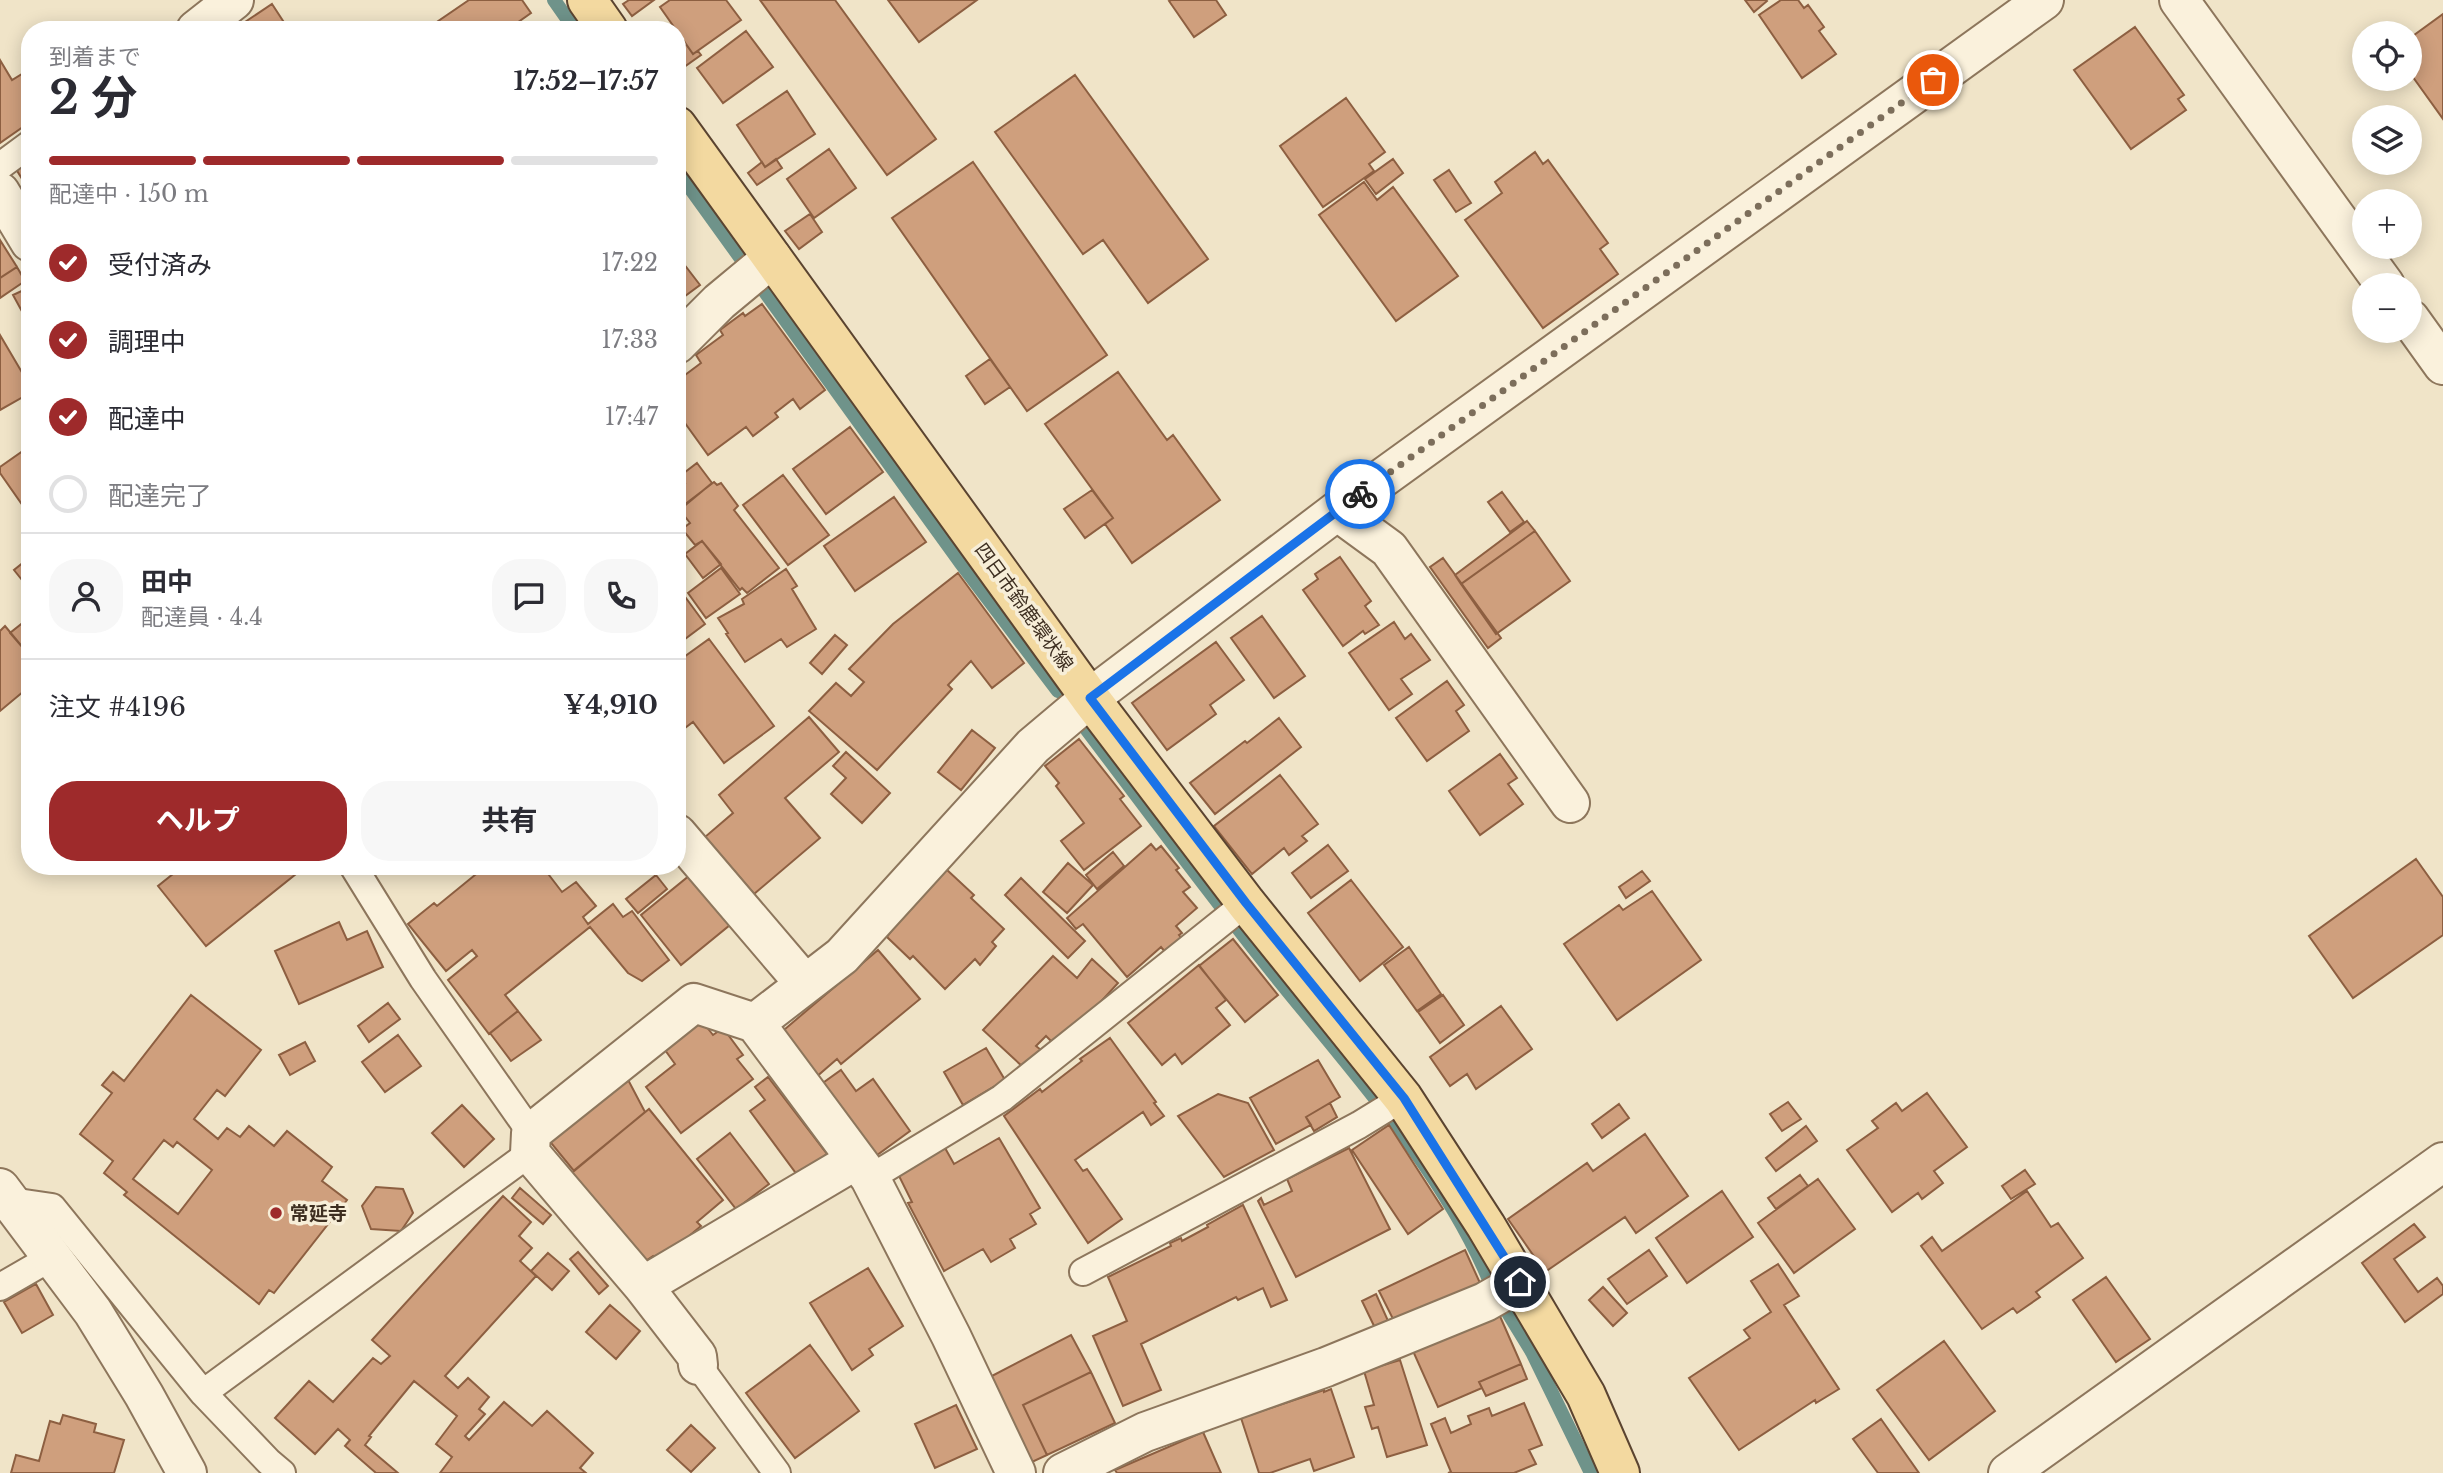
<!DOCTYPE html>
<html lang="ja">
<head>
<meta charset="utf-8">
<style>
  body { margin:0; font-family:"Libre Baskerville","Noto Sans JP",serif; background:#f7f7f7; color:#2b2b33; height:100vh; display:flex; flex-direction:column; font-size:26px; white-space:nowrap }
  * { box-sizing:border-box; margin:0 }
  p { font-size:23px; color:#7c7c81 }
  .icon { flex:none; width:38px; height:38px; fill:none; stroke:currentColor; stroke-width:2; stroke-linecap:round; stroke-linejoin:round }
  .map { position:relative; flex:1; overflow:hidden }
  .details { position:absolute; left:21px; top:21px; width:665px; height:854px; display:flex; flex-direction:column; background:#fff; border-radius:28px; box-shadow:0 4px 18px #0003 }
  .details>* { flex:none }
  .buttons { position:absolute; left:2352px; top:21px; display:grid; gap:14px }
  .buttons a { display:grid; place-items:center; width:70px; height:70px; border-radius:50%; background:#fff; box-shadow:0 4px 18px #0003; font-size:35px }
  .pin { position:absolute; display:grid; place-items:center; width:60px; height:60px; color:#fff; margin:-30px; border:4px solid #fff; border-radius:50%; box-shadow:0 2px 7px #0007 }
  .courier { position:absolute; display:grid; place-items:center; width:70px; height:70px; margin:-35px; border:5px solid #1a73e8; border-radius:50%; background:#fff; color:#222; box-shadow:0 2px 9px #0007 }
  .overview em { font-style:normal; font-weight:700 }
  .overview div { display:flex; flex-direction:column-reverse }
  .overview { display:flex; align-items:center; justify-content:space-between; height:119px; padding:0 28px }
  h1 { font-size:46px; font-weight:700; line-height:52px }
  .bar { display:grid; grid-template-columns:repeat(4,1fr); gap:10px 7px; align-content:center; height:84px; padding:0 28px }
  .bar i { height:9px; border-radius:5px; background:#e1e1e2 }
  .bar .selected { background:#9e2a2b }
  .bar p { grid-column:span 4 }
  .line { display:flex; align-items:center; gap:18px; padding:0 28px; border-top:2px solid #e1e1e2 }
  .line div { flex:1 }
  .round { display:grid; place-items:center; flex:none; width:74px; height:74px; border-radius:28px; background:#f7f7f7 }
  ol { padding:0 28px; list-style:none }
  li { display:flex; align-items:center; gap:21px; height:77px }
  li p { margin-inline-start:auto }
  li .icon { padding:7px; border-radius:50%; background:#9e2a2b; color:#fff; stroke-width:4 }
  li:last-child { color:#7c7c81 }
  li i { width:38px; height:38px; border:4px solid #e1e1e2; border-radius:50% }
  .button { display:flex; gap:14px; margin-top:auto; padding:14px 28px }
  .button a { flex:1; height:80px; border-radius:28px; background:#9e2a2b; color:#fff; font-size:28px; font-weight:700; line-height:80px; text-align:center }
  .button a+a { background:#f7f7f7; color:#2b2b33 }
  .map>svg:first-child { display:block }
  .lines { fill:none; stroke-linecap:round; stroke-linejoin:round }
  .stream { stroke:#6f938a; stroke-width:14 }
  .building { fill:#cf9f7d; stroke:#8d5f41; stroke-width:2; fill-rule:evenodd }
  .service-casing { stroke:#8d765c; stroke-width:30 }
  .minor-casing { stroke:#8d765c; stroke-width:42 }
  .tertiary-casing { stroke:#8d765c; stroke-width:42 }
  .primary-casing { stroke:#5b4430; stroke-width:42 }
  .service { stroke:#faf1dc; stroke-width:26 }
  .minor { stroke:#faf1dc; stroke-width:38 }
  .tertiary { stroke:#faf1dc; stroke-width:38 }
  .primary { stroke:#f3d9a0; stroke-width:38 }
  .done { stroke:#7c6e5b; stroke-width:7; stroke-dasharray:0 12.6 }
  .route { stroke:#1a73e8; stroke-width:9 }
  .poi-dot { fill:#9e2a2b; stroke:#f7eed8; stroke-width:2.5 }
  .labels { text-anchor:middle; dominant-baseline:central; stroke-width:7; stroke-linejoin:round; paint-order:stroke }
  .street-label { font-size:19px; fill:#3d2e20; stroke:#f7eed8 }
  .poi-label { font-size:19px; font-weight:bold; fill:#3d2e20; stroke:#f7eed8; text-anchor:start }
</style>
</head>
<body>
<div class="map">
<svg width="2443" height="1473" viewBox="0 0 2443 1473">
  <rect width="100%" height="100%" fill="#f0e4c8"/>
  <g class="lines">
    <path class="stream" d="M554 0 575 30
      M677 170 960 562 1058 691
      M1087 730C1150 813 1212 897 1278 979 1353 1072 1444 1171 1490 1282
      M1507 1311 1532 1352 1591 1473"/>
  </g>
  <path class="building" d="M469 0H522L531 13 507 30H434L431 26Z
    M629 0H654L632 16 623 4Z
    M670 0H726L741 20 693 54 660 7Z
    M760 0H835L936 139 887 175Z
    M888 0H977L919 42Z
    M1171 0H1216L1226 15 1194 37 1169 1Z
    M1745 0H1766L1767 1 1754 12Z
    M1781 0H1798L1804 8 1808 5 1824 27 1819 31 1836 54 1802 78 1759 15Z
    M272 4 289 30H233Z
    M2443 14V119L2410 73V38Z
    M2135 27 2184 95 2178 99 2186 110 2131 149 2074 70Z
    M746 31 773 67 723 103 697 68Z
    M686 44 693 54 698 51 701 55 677 72V50Z
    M0 60 12 80 30 69V122L0 143Z
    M1075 75 1208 259 1148 303 1103 240 1083 254 995 132Z
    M787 91 815 134 765 167 737 125Z
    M1346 98 1385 152 1369 164 1374 171 1323 207 1280 146Z
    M829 149 856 188 814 218 787 179Z
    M1535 152 1543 164 1548 160 1608 243 1600 249 1618 274 1543 328 1465 220 1502 193 1495 182Z
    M776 159 782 168 757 185 748 173 762 162 765 167Z
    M1393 159 1403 173 1376 194 1365 179Z
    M30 160V192L16 169Z
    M973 162 1107 355 1027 411 892 218Z
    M1449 170 1471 203 1456 212 1434 180Z
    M1364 182 1377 200 1393 187 1458 276 1396 321 1319 215Z
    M810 214 822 232 799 249 785 231Z
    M0 240 17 267 0 278Z
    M677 255 700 285 677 302Z
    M17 267 25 281 0 298V278Z
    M30 287V326L13 295Z
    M762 304 825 390 800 409 793 399 775 413 778 417 753 436 746 427 708 455 677 412V381L701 363 696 355 723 335 720 330 743 313 745 316Z
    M0 335 30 386V393L0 410Z
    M990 359 1010 387 985 404 966 376Z
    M1118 372 1167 440 1173 435 1220 500 1132 563 1105 524 1113 518 1045 424Z
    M850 427 883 472 826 514 793 469Z
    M30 446V516L0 473V467Z
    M697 463 712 483 683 507 677 499V489L685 483 680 476Z
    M783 475 829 535 788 565 743 505Z
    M714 482 717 485 721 483 738 506 734 510 779 568 747 593 742 588 740 590 702 541 695 545 682 529 690 523 679 509Z
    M1092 490 1113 518 1085 538 1064 509Z
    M1502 492 1524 522 1510 532 1488 502Z
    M894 497 926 542 855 591 824 546Z
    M1527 521 1535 531 1461 584 1455 575Z
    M1535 531 1570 581 1496 634 1461 584Z
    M702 541 721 564 703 578 685 554Z
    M30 557V590L14 570Z
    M1340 557 1371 601 1365 606 1379 625 1365 634 1363 631 1343 646 1303 590 1318 579 1315 574Z
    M1443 558 1501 638 1488 648 1430 567Z
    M721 568 740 594 706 618 688 593Z
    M786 569 797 586 792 589 816 629 787 647 781 639 745 662 726 634 728 633 718 618 744 604 742 599Z
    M958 573 1024 663 992 688 971 661 948 685 952 689 877 770 809 711 836 683 851 696 864 682 849 669 893 624Z
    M683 594 705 624 677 645V598Z
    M1262 616 1305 676 1274 698 1231 638Z
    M30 617V656L10 633Z
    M1394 622 1405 639 1411 634 1430 660 1401 679 1412 694 1389 710 1349 653Z
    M5 626 30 656V686L0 711V631Z
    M835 635 847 645 822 674 810 663Z
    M709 639 774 726 724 763 693 722 677 734V662Z
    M1216 642 1244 680 1210 705 1216 714 1167 750 1132 703Z
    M1447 681 1464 705 1456 711 1469 731 1427 761 1396 718Z
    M809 717 839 752 785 798 820 838 754 894 705 837 733 813 719 795Z
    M1279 718 1301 747 1215 814 1190 783 1245 741 1247 743Z
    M972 730 995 748 961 790 938 772Z
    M1079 739 1124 796 1120 799 1141 826 1084 870 1061 841 1084 823 1056 786 1059 783 1045 766Z
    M846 752 890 793 862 823 831 794 846 778 833 766Z
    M1500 754 1517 778 1508 784 1523 804 1480 835 1449 791Z
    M1280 775 1318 824 1302 836 1307 841 1289 855 1284 848 1252 874 1214 826Z
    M1151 844 1156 850 1161 846 1179 868 1176 870 1190 887 1183 892 1197 908 1176 926 1182 933 1179 935 1183 940 1166 953 1161 947 1127 977 1083 924 1076 929 1067 918Z
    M1328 845 1348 871 1311 898 1292 873Z
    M1113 852 1124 866 1097 889 1086 875Z
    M2416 859 2443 897V935L2353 998 2309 936Z
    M1068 863 1093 885 1067 913 1043 892Z
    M183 866H306L206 946 158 886Z
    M486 866H533L536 871 542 866 562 892 576 882 596 906 583 917 588 924 613 904 623 917 632 911 669 960 642 981 628 973 590 927 505 995 518 1011 489 1034 448 980 477 956 472 950 446 971 408 924 434 903 437 906Z
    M946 869 974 895 971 898 1004 929 992 942 996 946 980 965 975 959 945 989 913 956 910 959 887 937 908 907Z
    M695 871 736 920 681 965 641 915Z
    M1642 871 1650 881 1626 898 1619 887Z
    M656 875 667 889 638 913 626 899Z
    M1021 878 1085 941 1068 958 1005 895Z
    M1351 880 1403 947 1360 981 1308 913Z
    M1652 891 1701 960 1617 1020 1564 944 1619 905 1623 910Z
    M339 922 347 940 367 931 383 967 299 1004 275 951Z
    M1233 939 1278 995 1245 1022 1199 966Z
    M1409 947 1441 994 1417 1011 1384 965Z
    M878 950 920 999 841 1064 837 1059 815 1078 778 1035Z
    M1053 956 1077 978 1092 959 1118 983 1073 1032 1054 1044 1046 1036 1036 1046 1041 1050 1024 1068 983 1030Z
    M1199 965 1226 1000 1216 1008 1230 1025 1182 1064 1175 1054 1162 1065 1128 1023Z
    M191 995 261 1050 225 1096 217 1090 194 1119 218 1139 227 1128 240 1137 249 1126 274 1146 287 1131 332 1167 322 1181 347 1200 274 1293 269 1290 259 1304 124 1195 127 1192 104 1173 113 1161 80 1134 112 1093 102 1085 113 1072 124 1081ZM164 1140 173 1147 177 1142 212 1170 178 1214 133 1179Z
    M1443 995 1464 1025 1440 1043 1418 1012Z
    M388 1003 400 1019 369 1042 358 1026Z
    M1501 1006 1532 1049 1476 1089 1467 1074 1450 1086 1430 1057Z
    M518 1011 541 1040 511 1061 490 1033Z
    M702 1021 713 1035 723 1028 743 1055 737 1059 753 1079 681 1133 646 1087 675 1064 665 1050Z
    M398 1035 421 1066 385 1092 362 1062Z
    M1110 1038 1156 1102 1154 1103 1164 1116 1151 1125 1143 1112 1075 1160 1083 1171 1087 1169 1122 1219 1088 1243 1004 1116 1040 1089 1042 1092 1082 1061 1080 1059Z
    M305 1042 315 1061 290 1075 279 1055Z
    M986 1048 1005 1080 963 1105 944 1072Z
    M1318 1060 1340 1097 1306 1117 1311 1125 1276 1144 1250 1098Z
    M841 1070 856 1091 873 1079 910 1131 873 1158 820 1085Z
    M625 1074 645 1112 574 1171 547 1138Z
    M768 1077 827 1154 798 1176 750 1111 765 1100 755 1087Z
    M1927 1093 1967 1147 1934 1171 1943 1183 1922 1199 1918 1193 1892 1212 1847 1150 1878 1128 1872 1121 1896 1103 1902 1111Z
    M1218 1094 1248 1103 1274 1150 1224 1177 1178 1116Z
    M1788 1102 1801 1119 1782 1131 1770 1114Z
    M1330 1103 1337 1117 1314 1131 1306 1117Z
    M1619 1104 1629 1118 1602 1138 1592 1124Z
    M462 1105 494 1139 464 1167 432 1133Z
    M649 1109 723 1200 697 1222 701 1226 658 1262 653 1256 644 1262 571 1173Z
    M1389 1125 1443 1209 1408 1234 1352 1150Z
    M1806 1126 1817 1141 1776 1171 1766 1158Z
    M730 1133 769 1184 736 1209 697 1159Z
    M1645 1134 1688 1196 1636 1233 1625 1217 1545 1272 1508 1219 1587 1163 1593 1171Z
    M999 1138 1040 1208 1030 1214 1036 1224 1010 1239 1015 1248 991 1262 983 1249 944 1271 908 1203 912 1202 899 1176 945 1148 954 1164Z
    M1349 1148 1390 1229 1296 1277 1258 1201 1261 1198 1264 1205 1292 1191 1287 1179Z
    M2025 1170 2035 1184 2011 1199 2002 1186Z
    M1800 1175 1808 1186 1776 1209 1768 1198Z
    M1818 1179 1855 1229 1794 1273 1758 1223Z
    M376 1187 403 1189 413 1213 401 1231 371 1229 362 1206Z
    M520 1188 551 1215 543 1224 512 1198Z
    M1722 1191 1753 1237 1687 1283 1656 1238Z
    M2027 1191 2051 1227 2058 1223 2083 1258 2036 1292 2040 1297 2017 1313 2013 1308 1982 1329 1921 1246 1932 1237 1942 1251Z
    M503 1196 531 1222 519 1236 532 1248 520 1261 536 1276 445 1376 458 1388 468 1378 489 1397 479 1409 485 1414 465 1436 469 1440 504 1402 532 1426 547 1411 593 1453 580 1468 586 1473H440L452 1457 436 1444 457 1416 414 1381 369 1436 371 1437 365 1445 398 1473H376L345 1446 350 1440 338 1429 315 1454 275 1418 309 1381 333 1402 373 1358 381 1364 390 1356 372 1340Z
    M1243 1205 1287 1300 1271 1307 1263 1288 1238 1300 1236 1297 1141 1344 1161 1390 1123 1406 1093 1336 1127 1321 1108 1277 1171 1246 1170 1243 1181 1238 1182 1241 1208 1227 1207 1225Z
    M2414 1224 2425 1237 2394 1259 2418 1292 2437 1278 2443 1286V1294L2405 1322 2362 1263Z
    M1465 1250 1480 1283 1395 1323 1379 1291Z
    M1649 1250 1667 1276 1627 1304 1608 1279Z
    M578 1252 608 1286 599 1294 570 1259Z
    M548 1253 569 1271 552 1290 531 1271Z
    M1778 1264 1799 1296 1784 1305 1839 1389 1816 1403 1815 1400 1739 1450 1689 1378 1750 1338 1744 1330 1771 1312 1751 1281Z
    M868 1268 903 1326 869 1349 873 1355 852 1370 810 1303Z
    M2106 1277 2150 1339 2116 1362 2073 1300Z
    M36 1284 53 1315 22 1333 4 1302Z
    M1603 1287 1627 1313 1613 1326 1589 1300Z
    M1376 1294 1389 1323 1376 1330 1362 1301Z
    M610 1305 640 1331 616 1359 586 1332Z
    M1499 1314 1521 1364 1479 1382 1482 1388 1438 1407 1413 1351Z
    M1071 1335 1091 1372 1023 1405 1047 1455 1032 1462 988 1378Z
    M1944 1341 1995 1411 1929 1460 1877 1390Z
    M810 1345 859 1411 795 1458 746 1393Z
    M1400 1360 1427 1445 1387 1457 1378 1427 1372 1429 1365 1407 1374 1405 1364 1371Z
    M1521 1364 1527 1379 1486 1396 1479 1382Z
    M1091 1372 1115 1423 1047 1455 1023 1405Z
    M1331 1389 1354 1457 1314 1471 1310 1459 1270 1473H1259L1241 1418 1324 1390V1392Z
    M1524 1403 1542 1445 1529 1450 1536 1464 1514 1473H1448L1451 1472 1431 1424 1445 1418 1451 1433 1471 1424 1468 1416 1489 1408 1492 1416Z
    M956 1405 977 1449 935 1468 915 1424Z
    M63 1415 96 1424 94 1432 124 1440 114 1473H11L16 1455 39 1461 50 1421 60 1424Z
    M1881 1419 1919 1473H1878L1853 1439Z
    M691 1425 715 1448 691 1472 667 1450Z
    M1203 1432 1221 1473H1117L1115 1470Z"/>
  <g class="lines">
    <defs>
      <path id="service" d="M0 166 30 144
        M353 866 423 979 531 1133
        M870 1178 1002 1098 1246 903
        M11 1201 52 1207 203 1393 269 1462 282 1473
        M1083 1272 1359 1125 1403 1098
        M0 1287 52 1257
        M698 1365 777 1473
        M203 1393 530 1153"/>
      <path id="minor" d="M196 30 234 0
        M0 192 30 242
        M677 344 719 302 772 258
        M1337 511 1389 549 1570 803
        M677 834 805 984
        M755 1023 842 956 1033 746 1090 698 1337 511 2044 0
        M0 1188 93 1312 144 1395 187 1473
        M643 1286 856 1160
        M698 1365 697 1356 643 1286 530 1153 531 1133 694 1003 755 1023 870 1178 951 1336 1016 1473
        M1063 1473 1145 1432 1326 1367 1485 1302 1520 1282
        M2008 1473 2443 1162"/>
      <path id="tertiary" d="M2179 0 2385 285
        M2410 319 2443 365"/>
      <path id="primary" d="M587 0 608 30
        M677 126 1090 698 1246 903 1403 1098 1486 1226 1586 1395 1620 1473"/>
    </defs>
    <use href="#service" class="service-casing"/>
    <use href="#minor" class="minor-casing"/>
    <use href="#tertiary" class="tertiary-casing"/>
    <use href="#primary" class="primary-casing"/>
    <use href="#service" class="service"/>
    <use href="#minor" class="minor"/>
    <use href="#tertiary" class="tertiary"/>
    <use href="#primary" class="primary"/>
  </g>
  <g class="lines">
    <path class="done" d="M1360 494 1933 80"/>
    <path class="route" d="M1360 494 1090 698 1246 903 1404 1098 1520 1282"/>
  </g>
  <circle class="poi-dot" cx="276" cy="1213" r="7"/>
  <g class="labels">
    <g class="street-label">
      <text transform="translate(1024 607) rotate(54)">四日市鈴鹿環状線</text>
    </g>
    <g class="poi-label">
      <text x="290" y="1213">常延寺</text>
    </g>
  </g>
</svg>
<div class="buttons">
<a><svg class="icon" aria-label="locate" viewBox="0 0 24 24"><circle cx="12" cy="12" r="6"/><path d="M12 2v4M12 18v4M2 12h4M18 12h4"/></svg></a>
<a><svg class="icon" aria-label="layers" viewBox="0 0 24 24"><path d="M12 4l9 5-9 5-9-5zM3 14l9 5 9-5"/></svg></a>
<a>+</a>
<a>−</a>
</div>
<div class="pin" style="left:1933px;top:80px;background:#ea580c"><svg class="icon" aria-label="bag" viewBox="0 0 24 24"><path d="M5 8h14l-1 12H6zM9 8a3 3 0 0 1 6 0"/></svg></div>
<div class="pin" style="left:1520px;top:1282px;background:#1f2937"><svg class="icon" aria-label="home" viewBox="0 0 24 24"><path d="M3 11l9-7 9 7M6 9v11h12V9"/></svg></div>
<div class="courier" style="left:1360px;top:494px"><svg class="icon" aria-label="bike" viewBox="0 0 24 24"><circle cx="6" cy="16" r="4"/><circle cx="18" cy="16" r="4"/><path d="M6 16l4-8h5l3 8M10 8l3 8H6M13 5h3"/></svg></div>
<section class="details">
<div class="overview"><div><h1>2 分</h1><p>到着まで</p></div><em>17:52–17:57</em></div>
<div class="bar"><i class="selected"></i><i class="selected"></i><i class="selected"></i><i></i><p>配達中 · 150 m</p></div>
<ol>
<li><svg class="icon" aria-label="check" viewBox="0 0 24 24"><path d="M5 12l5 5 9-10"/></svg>受付済み<p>17:22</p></li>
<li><svg class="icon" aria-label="check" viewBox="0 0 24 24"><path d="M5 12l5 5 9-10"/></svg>調理中<p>17:33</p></li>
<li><svg class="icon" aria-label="check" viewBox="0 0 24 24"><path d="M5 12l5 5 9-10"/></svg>配達中<p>17:47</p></li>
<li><i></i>配達完了</li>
</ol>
<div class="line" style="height:126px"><a class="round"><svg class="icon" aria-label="person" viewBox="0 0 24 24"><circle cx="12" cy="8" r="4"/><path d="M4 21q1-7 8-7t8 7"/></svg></a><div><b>田中</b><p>配達員 · 4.4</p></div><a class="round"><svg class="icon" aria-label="chat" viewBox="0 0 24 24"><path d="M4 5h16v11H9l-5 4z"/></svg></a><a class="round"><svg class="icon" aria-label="phone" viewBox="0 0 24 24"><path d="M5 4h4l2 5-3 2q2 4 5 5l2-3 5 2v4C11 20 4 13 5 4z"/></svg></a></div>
<div class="line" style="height:91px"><div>注文 #4196</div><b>¥4,910</b></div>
<div class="button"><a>ヘルプ</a><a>共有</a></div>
</section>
</div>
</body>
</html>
